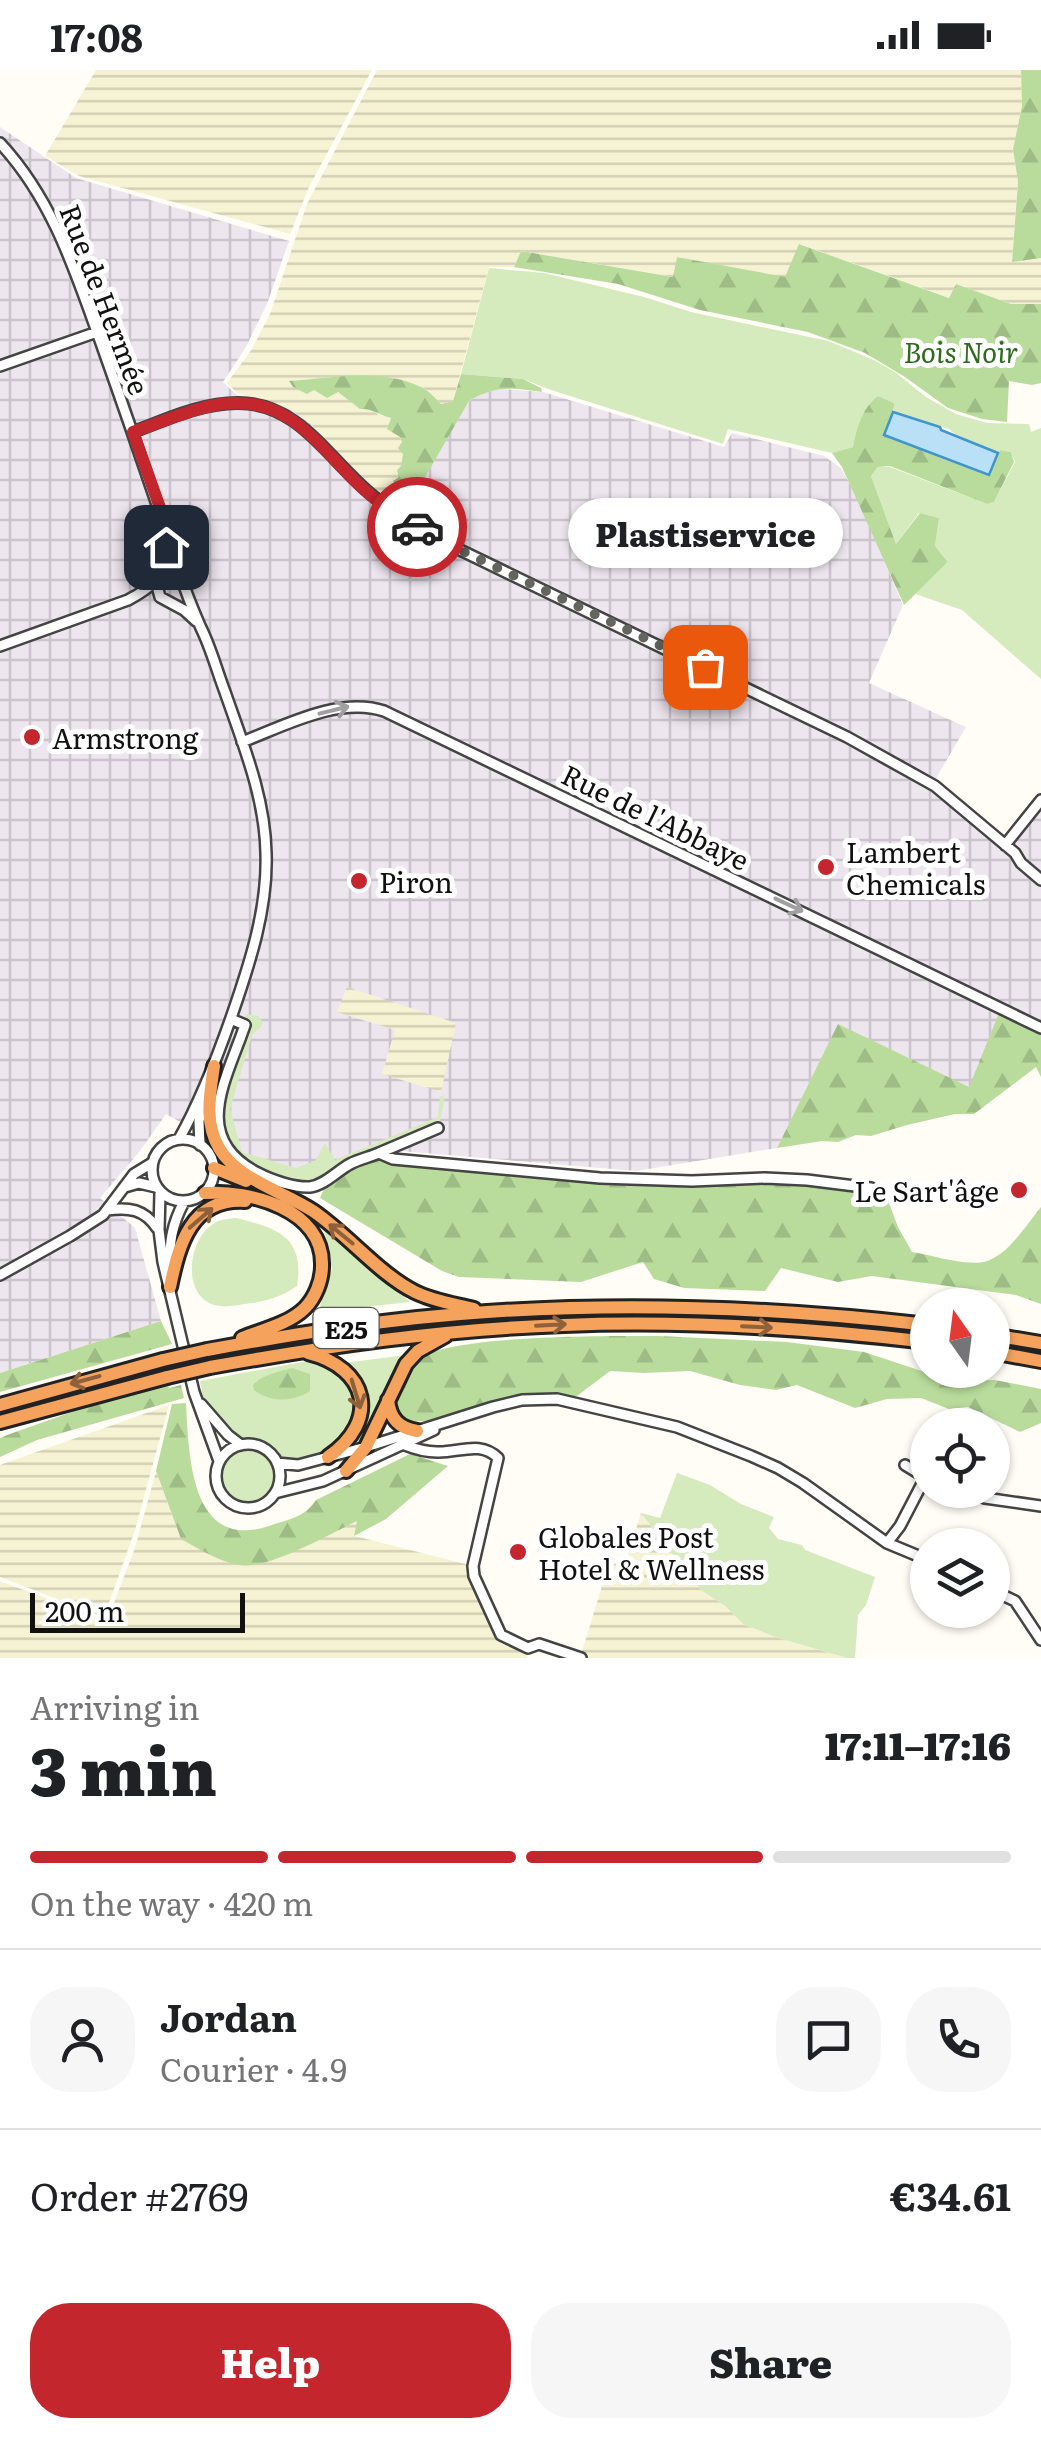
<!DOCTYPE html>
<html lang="en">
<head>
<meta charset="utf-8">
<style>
  body { margin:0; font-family:Literata,serif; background:#f6f6f6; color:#202124; height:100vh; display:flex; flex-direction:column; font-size:38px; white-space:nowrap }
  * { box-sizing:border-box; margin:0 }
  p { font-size:32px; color:#757577 }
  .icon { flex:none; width:55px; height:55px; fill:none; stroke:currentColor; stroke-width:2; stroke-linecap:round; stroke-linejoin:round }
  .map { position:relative; height:1588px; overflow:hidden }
  .side { display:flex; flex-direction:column; background:#fff; flex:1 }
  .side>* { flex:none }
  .needle { width:65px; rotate:346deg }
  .fabs { position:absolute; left:910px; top:1218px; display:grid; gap:20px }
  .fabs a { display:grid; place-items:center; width:100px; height:100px; border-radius:50%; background:#fff; box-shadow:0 2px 8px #0004; font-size:50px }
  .scale { position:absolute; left:30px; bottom:25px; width:215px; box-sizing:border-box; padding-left:10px; border:5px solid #111; border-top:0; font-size:28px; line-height:35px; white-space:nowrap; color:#111; -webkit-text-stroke:8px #fff; paint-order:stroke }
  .pin { position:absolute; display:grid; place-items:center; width:85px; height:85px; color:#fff; margin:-42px; border-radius:20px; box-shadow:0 5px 15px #0006 }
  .courier { position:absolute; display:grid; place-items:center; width:100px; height:100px; margin:-50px; border:8px solid #c4262e; border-radius:50%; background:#fff; color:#222; box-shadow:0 2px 12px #0007 }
  .bubble { position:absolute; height:70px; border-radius:35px; background:#fff; box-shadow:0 2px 8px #0004; font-size:32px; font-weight:800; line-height:70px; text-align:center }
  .summary em { font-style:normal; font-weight:800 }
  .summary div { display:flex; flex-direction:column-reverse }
  .summary { display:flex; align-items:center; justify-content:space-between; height:170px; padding:0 30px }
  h1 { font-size:65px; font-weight:800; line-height:75px }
  .bar { display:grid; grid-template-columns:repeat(4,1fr); gap:15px 10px; align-content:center; height:120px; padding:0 30px }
  .bar i { height:12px; border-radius:8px; background:#e0e0e0 }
  .bar .current { background:#c4262e }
  .bar p { grid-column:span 4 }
  .line { display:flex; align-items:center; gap:25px; padding:0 30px; border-top:2px solid #e0e0e0 }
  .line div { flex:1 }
  .round { display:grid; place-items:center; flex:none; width:105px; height:105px; border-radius:40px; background:#f6f6f6 }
  .action { display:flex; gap:20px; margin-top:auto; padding:20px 30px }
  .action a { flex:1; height:115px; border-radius:40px; background:#c4262e; color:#fff; font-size:40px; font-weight:800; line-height:115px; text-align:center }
  .action a+a { background:#f6f6f6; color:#202124 }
  .status { display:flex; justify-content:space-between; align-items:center; height:70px; padding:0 50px; background:#fff; direction:ltr }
  .status svg { height:28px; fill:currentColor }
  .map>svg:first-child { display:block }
  .industrial { fill:url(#industrial-grid) }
  .farmland { fill:url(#farmland-rules) }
  .grass { fill:#d5ebbd }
  .forest { fill:url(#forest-firs) }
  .water { fill:#b9e0f7; stroke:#3f96cf; stroke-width:2.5 }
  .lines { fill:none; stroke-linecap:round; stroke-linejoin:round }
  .minor-casing { stroke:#444; stroke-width:14 }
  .highway-casing { stroke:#222; stroke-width:18 }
  .minor { stroke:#fff; stroke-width:9 }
  .highway { stroke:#f5a25d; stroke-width:12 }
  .highway-bridge-casing { stroke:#222; stroke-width:18; stroke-linecap:butt }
  .highway-bridge { stroke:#f5a25d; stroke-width:12 }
  .oneway { stroke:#a0a0a0 }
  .oneway2 { stroke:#8e613b }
  .done { stroke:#646461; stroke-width:10; stroke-dasharray:0 18 }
  .route { stroke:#c4262e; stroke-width:12 }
  .poi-dot { fill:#c4262e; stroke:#fff; stroke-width:4 }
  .labels { text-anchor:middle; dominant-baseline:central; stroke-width:10; stroke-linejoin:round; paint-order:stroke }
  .shield { fill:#fff; stroke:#585858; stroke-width:2.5 }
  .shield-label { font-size:25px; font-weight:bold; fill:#111 }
  .street-label { font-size:28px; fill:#111; stroke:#fff }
  .park-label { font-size:28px; font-style:italic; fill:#2f6b1f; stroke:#fff }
  .poi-label { font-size:28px; fill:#111; stroke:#fff; text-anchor:start }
</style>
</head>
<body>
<div class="status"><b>17:08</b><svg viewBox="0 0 49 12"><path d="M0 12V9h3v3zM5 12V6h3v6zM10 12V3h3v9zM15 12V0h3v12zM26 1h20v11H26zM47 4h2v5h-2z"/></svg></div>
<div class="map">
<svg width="1041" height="1588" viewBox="0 0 1041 1588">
  <defs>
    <pattern id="industrial-grid" width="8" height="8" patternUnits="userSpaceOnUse" patternTransform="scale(2.5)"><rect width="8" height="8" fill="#eee6ef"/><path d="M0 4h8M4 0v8" fill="none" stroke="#cbc4cc"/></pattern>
    <pattern id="farmland-rules" width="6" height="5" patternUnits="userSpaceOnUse" patternTransform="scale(2.5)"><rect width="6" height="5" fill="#f6f3d4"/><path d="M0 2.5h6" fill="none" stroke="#d2cfb5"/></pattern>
    <pattern id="forest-firs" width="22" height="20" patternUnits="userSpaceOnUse" patternTransform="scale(2.5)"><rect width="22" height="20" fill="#b9dc9c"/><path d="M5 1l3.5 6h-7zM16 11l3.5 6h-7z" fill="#9ebc85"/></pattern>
  </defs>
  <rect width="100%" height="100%" fill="#fffdf5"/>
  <path class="industrial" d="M0 57 76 108 289 171 267 234 246 277 223 312 237 325 253 327 291 340 311 354 367 416 404 443 469 331 486 322 503 319 543 322 724 377 732 363 824 386 841 398 858 429 903 535 869 613 966 657 935 710 1011 774 1041 737V963L999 944 970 1018 838 955 777 1078 636 1101 400 1081 351 1096 316 1120 243 1087 166 1044 140 1081 100 1128 135 1158 161 1251 0 1303Z"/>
  <path class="farmland" d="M96 0H372L309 117 290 164 79 106 45 86Z
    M377 0H1021L1022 36 1013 79 1018 112 1012 191 1041 188V234H1011L956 214 950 228 800 174 785 208 678 187 674 207 521 181 514 197H489L453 331 441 334 425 319 390 308 335 307 290 311 314 320 338 321 360 338H369L379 345 391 348 402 372 403 384 399 418 392 434 367 416 311 354 291 340 237 323 227 313 252 279 270 244 307 134Z
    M347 917 456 953 441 1022 382 1004 395 960 337 942Z
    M169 1335 135 1460 104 1547 0 1507V1395Z
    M156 1401 181 1469 275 1490 358 1450 355 1466 473 1496 501 1565 528 1578 527 1588H0V1511L107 1551 135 1478Z
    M641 1443 701 1520 725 1536 743 1554 775 1567 847 1588H580L609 1493 621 1494 628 1485Z"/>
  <path class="grass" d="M489 198 544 203 644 227 691 242 828 271 874 290 895 302 926 327 956 344 987 353 1029 354 1031 362 1041 358V609L962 540 915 524 948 492 935 476 939 448 919 443 896 474 871 406 878 397H890L987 434 994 432 1015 392 1011 382 1000 380 998 383 955 364 949 359 893 342 894 333 878 326C863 336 856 359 853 377L832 383 728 359 723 374 551 320 523 309 461 304Z
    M246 944 258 946 263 952 261 957 252 965 230 1039 242 1082 296 1098 315 1091 325 1073 335 1090 438 1047 440 1026 445 1027 440 1051 316 1111 295 1112 255 1098 240 1087 229 1074 223 1060 220 1047 228 1009 235 999 250 950 245 947Z
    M236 1148C277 1158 305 1166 297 1216 281 1227 264 1232 245 1234 237 1235 228 1237 221 1236 181 1233 186 1171 213 1154 220 1149 228 1149 236 1148Z
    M324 1160 410 1232 318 1242 332 1199Z
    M406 1285 364 1374 347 1379 360 1361 354 1303 344 1293Z
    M313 1290 329 1293 353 1319 357 1340 350 1363 327 1382 300 1391H289L281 1388 265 1373 242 1370 233 1366 204 1332 200 1311Z
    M221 1406a27 27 0 1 1 54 0a27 27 0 1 1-54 0Z
    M677 1403 710 1415 741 1434 774 1447 769 1458 778 1469 802 1475 805 1480 875 1507 866 1535 858 1545 855 1588H847L775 1567 743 1554 725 1536 701 1520 641 1443 660 1448Z"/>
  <path class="forest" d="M1021 0H1041V188L1012 192 1018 112 1013 79 1022 36Z
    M799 174 949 228 956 214 1011 234H1041V313L1032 315 1009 311 1007 352 982 349 948 338 905 307 865 283 808 262 700 240 618 214 514 197 521 181 673 207 677 187 785 207Z
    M461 304 523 309 541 318 542 322C511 318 497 315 469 331L404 444 392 434 399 419 393 411 399 407 397 400 401 396 403 384 398 378 402 372 400 367 387 359 391 348C379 345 372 338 360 339L338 322 327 328 314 320 307 324 293 317 289 311C333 308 382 297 423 318 430 322 436 329 441 334L453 331Z
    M878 326 894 333V337L884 365 989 405 1000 380 1011 382 1014 392 994 432 987 434 890 396 878 397 871 406 896 474 920 443 939 448 935 476 948 492 904 535 842 397 832 383 853 377C856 359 863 336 878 326Z
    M999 943 1041 963V1007L1036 997 974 1044H955L907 1055 871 1066 856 1065 838 1072 822 1071 777 1078 838 954 969 1017Z
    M384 1086 599 1108 807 1110 884 1120 898 1157 912 1182C932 1185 964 1196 984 1192 1008 1186 1026 1155 1041 1137V1234L1016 1225 872 1206 838 1212 781 1198 765 1221 684 1218 654 1209 643 1192 581 1212 459 1207 442 1201 320 1128C330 1100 359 1094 384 1086Z
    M161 1251 172 1274 0 1322V1303Z
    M659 1266 787 1272 864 1282 952 1311 995 1310 1041 1319V1353L1020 1362 968 1337 949 1339 921 1328 887 1329 855 1338 797 1315 776 1320 740 1315 690 1301 644 1303 610 1301 577 1326H529L424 1351H404L395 1339C400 1319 403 1304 418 1290 446 1264 615 1266 659 1266Z
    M292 1298 310 1304V1321C293 1332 271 1333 254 1320L253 1315C264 1304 278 1302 292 1298Z
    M168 1315 169 1318 181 1315 184 1328 37 1370 0 1387V1368L7 1365 89 1336Z
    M186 1333C189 1385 190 1482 269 1456 289 1449 304 1448 316 1430L410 1384 448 1396 386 1449 354 1466 357 1451C329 1464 269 1500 239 1495 218 1491 199 1479 181 1469L156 1401 172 1334Z"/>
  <path class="water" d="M893 342 940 357 941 360 998 383 989 405 884 365Z"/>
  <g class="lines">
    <defs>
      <path id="minor" d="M0 73C53 130 75 201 101 273 129 352 156 431 182 509 187 526 194 542 201 558 211 578 217 601 225 622 243 674 265 727 266 783 268 838 250 893 232 945 217 988 201 1030 179 1069
        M0 296 97 262
        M133 362C166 350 201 333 237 333 300 332 329 391 373 426 399 448 428 464 458 479L847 667 935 716 1015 783 1021 793 1041 810
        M156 512 160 527 184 540 196 551
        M0 576 128 530C166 510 156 505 169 469
        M242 672C284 656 339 626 384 641 603 745 822 852 1041 958
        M1005 775 1041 730
        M231 949 245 955C227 1009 189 1068 258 1103 271 1110 295 1118 310 1117 325 1115 337 1101 350 1094 359 1089 370 1087 379 1083L393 1089 600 1108 692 1111 765 1108 807 1110 871 1118
        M152 1100a31 31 0 1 1 62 0a31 31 0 1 1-62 0Z
        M200 1075 199 1051 204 1027
        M379 1083 438 1058
        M125 1117 139 1113 156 1117
        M160 1123 159 1160 163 1192 194 1322 219 1391
        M107 1140C129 1137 144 1139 157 1158
        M170 1199C169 1173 172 1154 184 1132
        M0 1205 70 1166 103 1145 134 1104 152 1093
        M201 1334 228 1365 241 1375
        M216 1406a32 32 0 1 1 64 0a32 32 0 1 1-64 0Z
        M405 1375C415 1379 426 1382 437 1382 459 1383 480 1370 498 1388L473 1496 474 1506 501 1565 528 1578
        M277 1393 298 1395 366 1377 493 1337 522 1330 557 1329 677 1357 751 1386 778 1398 803 1413 887 1473 928 1490
        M905 1395 928 1409
        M959 1420 985 1428 1041 1436
        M275 1423 323 1411 434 1360
        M887 1473 900 1456 925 1408
        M992 1520 1015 1531 1041 1570
        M528 1578 539 1574 581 1588"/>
      <path id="highway" d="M214 996C210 1024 204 1052 219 1078 237 1109 284 1122 313 1141 347 1164 379 1204 415 1222 433 1231 454 1234 474 1239
        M214 1098 246 1111
        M205 1123C249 1120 324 1139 322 1196 322 1211 315 1228 305 1238 289 1254 262 1260 242 1268
        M170 1217C179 1174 191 1128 245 1131
        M992 1265 1041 1273
        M207 1280C300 1263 393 1248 487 1242 634 1232 781 1238 928 1255
        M992 1282 1041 1291
        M308 1283C368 1298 381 1350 328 1387
        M210 1297C327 1276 445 1259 564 1255 685 1250 807 1258 928 1272
        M388 1330C390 1349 399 1358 417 1361
        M0 1335 163 1290
        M0 1352 167 1307
        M346 1401 366 1377 406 1294 418 1281 445 1266"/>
    </defs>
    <use href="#minor" class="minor-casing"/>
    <use href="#highway" class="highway-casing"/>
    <use href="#minor" class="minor"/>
    <use href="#highway" class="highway"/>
    <defs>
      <path id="highway-bridge" d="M163 1290 207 1280
        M167 1307 210 1297"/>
    </defs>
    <use href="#highway-bridge" class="highway-bridge-casing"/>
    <use href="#highway-bridge" class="highway-bridge"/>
  </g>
  <defs><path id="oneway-shaft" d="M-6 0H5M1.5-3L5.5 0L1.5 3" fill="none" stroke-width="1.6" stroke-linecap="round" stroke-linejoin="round" transform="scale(2.5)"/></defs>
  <g class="oneway">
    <use href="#oneway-shaft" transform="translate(334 640) rotate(-14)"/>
    <use href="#oneway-shaft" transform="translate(789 835) rotate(25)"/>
  </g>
  <g class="oneway2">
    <use href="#oneway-shaft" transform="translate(201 1148) rotate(-41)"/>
    <use href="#oneway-shaft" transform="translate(341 1164) rotate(-141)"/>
    <use href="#oneway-shaft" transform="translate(551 1255) rotate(-3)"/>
    <use href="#oneway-shaft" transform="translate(757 1257) rotate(3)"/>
    <use href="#oneway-shaft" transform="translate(85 1310) rotate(165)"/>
    <use href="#oneway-shaft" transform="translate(356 1324) rotate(73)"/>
  </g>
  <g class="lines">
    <path class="done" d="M417 457 458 479 705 597"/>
    <path class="route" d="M166 477 170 469 168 460 133 362C162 352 191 339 221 334 286 325 315 371 355 411 373 429 395 444 417 457"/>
  </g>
  <g class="poi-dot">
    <circle cx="32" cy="667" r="10"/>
    <circle cx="826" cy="797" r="10"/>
    <circle cx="359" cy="811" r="10"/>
    <circle cx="1019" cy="1120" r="10"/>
    <circle cx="518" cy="1482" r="10"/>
  </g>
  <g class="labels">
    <rect class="shield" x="313.5" y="1238" width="65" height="40" rx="8"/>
    <g class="shield-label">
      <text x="346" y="1258">E25</text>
    </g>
    <g class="street-label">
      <text transform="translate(106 229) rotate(69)">Rue de Hermée</text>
      <text transform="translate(656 746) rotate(26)">Rue de l'Abbaye</text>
    </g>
    <g class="park-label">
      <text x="961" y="281">Bois Noir</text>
    </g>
    <g class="poi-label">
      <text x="52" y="667">Armstrong</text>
      <text x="846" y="781">Lambert<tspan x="846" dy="32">Chemicals</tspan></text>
      <text x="379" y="811">Piron</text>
      <text x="999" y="1120" text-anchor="end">Le Sart'âge</text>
      <text x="538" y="1466">Globales Post<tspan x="538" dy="32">Hotel &amp; Wellness</tspan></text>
    </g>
  </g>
</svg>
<div class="fabs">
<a><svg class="needle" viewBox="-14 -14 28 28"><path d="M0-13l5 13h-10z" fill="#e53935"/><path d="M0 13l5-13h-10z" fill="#757577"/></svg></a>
<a><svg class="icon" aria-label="locate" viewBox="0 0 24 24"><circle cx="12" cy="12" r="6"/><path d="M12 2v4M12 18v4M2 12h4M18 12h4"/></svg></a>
<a><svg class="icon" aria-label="layers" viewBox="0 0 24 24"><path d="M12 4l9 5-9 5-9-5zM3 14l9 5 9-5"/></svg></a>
</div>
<div class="scale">200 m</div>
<div class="pin" style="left:705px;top:597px;background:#ea580c"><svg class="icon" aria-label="bag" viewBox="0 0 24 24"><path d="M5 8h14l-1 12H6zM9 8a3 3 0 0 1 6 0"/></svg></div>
<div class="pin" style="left:166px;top:477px;background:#1f2937"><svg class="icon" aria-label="home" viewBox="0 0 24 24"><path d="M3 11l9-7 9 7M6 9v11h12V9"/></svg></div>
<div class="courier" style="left:417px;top:457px"><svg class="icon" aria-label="car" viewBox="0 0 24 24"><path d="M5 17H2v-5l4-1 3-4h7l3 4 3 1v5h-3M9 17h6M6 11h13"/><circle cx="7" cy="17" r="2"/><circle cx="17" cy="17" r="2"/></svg></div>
<div class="bubble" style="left:568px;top:428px;width:275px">Plastiservice</div>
</div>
<section class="side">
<div class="summary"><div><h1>3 min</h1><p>Arriving in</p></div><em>17:11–17:16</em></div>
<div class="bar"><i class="current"></i><i class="current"></i><i class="current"></i><i></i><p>On the way · 420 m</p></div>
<div class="line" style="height:180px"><a class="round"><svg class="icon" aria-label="person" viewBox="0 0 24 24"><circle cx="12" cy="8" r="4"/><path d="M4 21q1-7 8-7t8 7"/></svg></a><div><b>Jordan</b><p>Courier · 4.9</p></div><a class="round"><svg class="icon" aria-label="chat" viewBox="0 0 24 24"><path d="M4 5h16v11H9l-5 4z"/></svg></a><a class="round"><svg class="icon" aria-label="phone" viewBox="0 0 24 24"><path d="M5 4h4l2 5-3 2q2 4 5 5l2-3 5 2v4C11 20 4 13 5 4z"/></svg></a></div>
<div class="line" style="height:130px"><div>Order #2769</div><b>€34.61</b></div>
<div class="action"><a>Help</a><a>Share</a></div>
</section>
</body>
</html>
